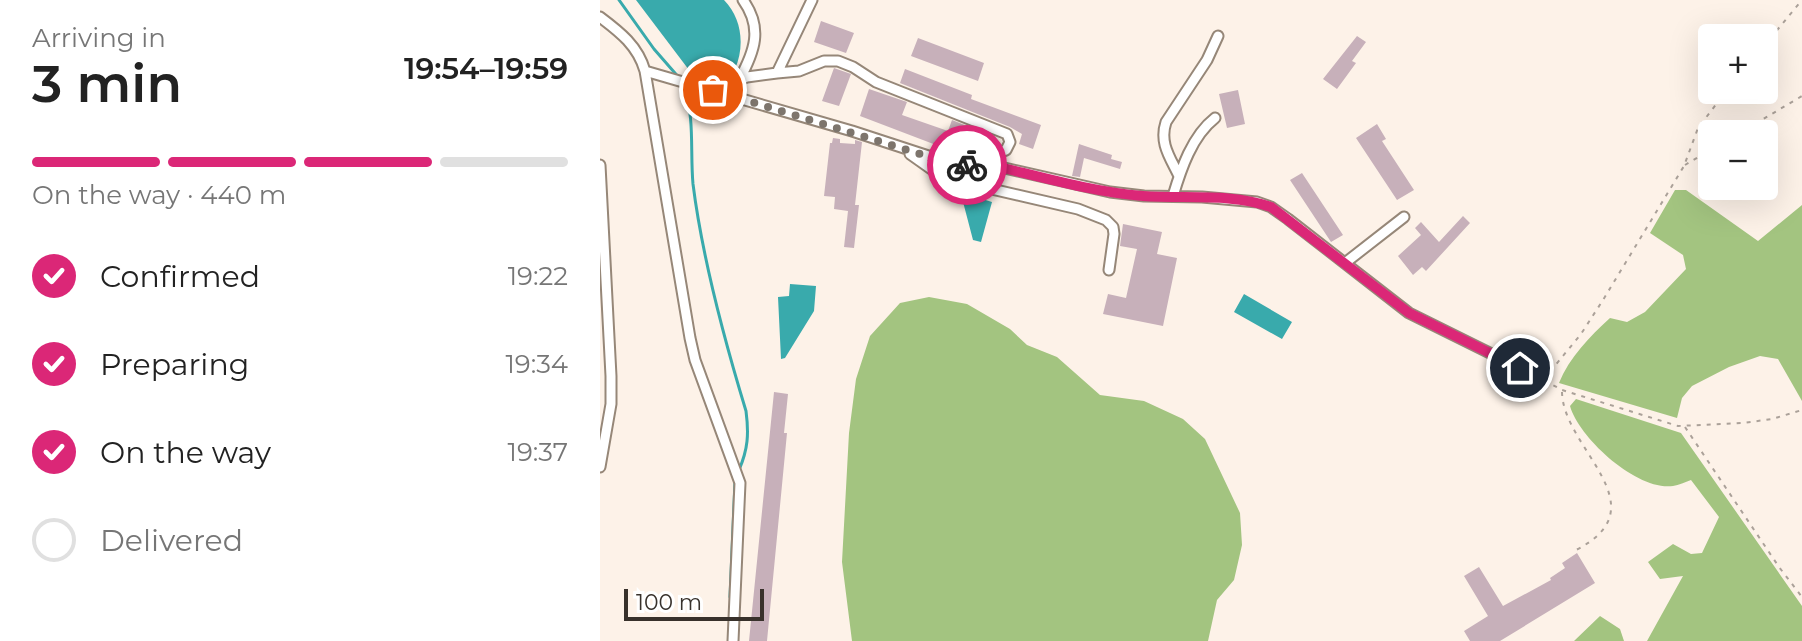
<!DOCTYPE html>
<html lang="en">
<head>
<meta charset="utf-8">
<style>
  body { margin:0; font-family:Montserrat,sans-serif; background:#f2f2f2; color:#222; height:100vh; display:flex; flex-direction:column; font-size:30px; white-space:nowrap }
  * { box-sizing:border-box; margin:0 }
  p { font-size:26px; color:#767676 }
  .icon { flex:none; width:44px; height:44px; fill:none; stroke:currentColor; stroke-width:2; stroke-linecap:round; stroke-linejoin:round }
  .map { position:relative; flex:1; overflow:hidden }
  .panel { display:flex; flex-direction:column; background:#fff; width:600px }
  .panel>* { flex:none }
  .controls { position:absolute; left:1098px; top:24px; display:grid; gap:16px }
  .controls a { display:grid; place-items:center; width:80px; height:80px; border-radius:8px; background:#fff; box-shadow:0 8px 32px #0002; font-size:40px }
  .scale { position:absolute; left:24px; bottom:20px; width:140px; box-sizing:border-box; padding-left:8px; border:4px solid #38312b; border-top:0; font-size:22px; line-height:28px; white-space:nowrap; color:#38312b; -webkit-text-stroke:6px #fff; paint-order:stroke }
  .pin { position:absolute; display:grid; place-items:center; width:68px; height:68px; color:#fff; margin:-34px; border:4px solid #fff; border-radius:50%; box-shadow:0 2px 8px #0007 }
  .courier { position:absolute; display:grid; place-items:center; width:80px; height:80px; margin:-40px; border:6px solid #db2777; border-radius:50%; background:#fff; color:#222; box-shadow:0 2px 10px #0007 }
  .summary em { font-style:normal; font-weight:600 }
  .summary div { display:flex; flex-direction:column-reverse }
  .summary { display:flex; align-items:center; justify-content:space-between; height:136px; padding:0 32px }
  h1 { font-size:52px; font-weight:600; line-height:60px }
  .bar { display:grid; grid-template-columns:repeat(4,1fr); gap:12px 8px; align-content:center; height:96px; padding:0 32px }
  .bar i { height:10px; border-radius:6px; background:#e0e0e0 }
  .bar .active { background:#db2777 }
  .bar p { grid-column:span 4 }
  ol { padding:0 32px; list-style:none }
  li { display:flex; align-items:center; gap:24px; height:88px }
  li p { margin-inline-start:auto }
  li .icon { padding:8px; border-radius:50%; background:#db2777; color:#fff; stroke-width:4 }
  li:last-child { color:#767676 }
  li i { width:44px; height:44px; border:4px solid #e0e0e0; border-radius:50% }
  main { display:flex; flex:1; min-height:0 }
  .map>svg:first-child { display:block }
  .forest { fill:#a3c480 }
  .water { fill:#39aaac }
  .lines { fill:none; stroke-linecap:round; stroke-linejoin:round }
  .stream { stroke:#39aaac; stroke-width:3 }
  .building { fill:#c7b0ba }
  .minor-casing { stroke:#968778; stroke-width:13 }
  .path { stroke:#aba199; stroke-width:2; stroke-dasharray:4 6; stroke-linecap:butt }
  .minor { stroke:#fff; stroke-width:9 }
  .done { stroke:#7d756d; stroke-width:8; stroke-dasharray:0 14.4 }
  .route { stroke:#db2777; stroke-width:10 }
</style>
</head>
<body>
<main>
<section class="panel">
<div class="summary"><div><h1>3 min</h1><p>Arriving in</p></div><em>19:54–19:59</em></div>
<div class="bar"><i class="active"></i><i class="active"></i><i class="active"></i><i></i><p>On the way · 440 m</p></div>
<ol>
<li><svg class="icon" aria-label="check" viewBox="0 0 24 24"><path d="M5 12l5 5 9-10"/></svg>Confirmed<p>19:22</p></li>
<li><svg class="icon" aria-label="check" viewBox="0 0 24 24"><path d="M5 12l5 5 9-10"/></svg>Preparing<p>19:34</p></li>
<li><svg class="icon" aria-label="check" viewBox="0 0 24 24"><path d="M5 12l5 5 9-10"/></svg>On the way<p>19:37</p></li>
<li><i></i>Delivered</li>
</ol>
</section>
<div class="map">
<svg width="1202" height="641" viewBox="0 0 1202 641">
  <rect width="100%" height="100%" fill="#fdf2e8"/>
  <path class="forest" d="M1075 190H1086L1158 241 1202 205V401L1178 359 1160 356 1129 367 1092 386 1082 398 1077 418 959 383C969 358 990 336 1010 318L1027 322 1045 312 1086 269 1083 255 1050 233Z
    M329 297 367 304 410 329 427 345 457 357 500 395 544 401 583 419 605 439 640 513 642 545 634 580 617 600 608 641H252L242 562 249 433 256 379 270 336 300 303Z
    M976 399 1081 433 1202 606V641H1047L1083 576 1060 579 1048 562 1073 544 1091 554 1102 553 1119 517 1091 480C1085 482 1079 485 1073 486 1037 491 979 438 970 406Z
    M1000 616 1020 629 1024 641H974Z"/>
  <path class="water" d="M36 0H124C142 18 145 46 135 69L116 74 89 70Z
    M366 194 392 202 381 242 373 240 362 198Z
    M190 284 216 286 214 311 185 358 181 359 178 297 189 296Z
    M644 294 692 322 682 339 634 312Z"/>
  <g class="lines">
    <path class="stream" d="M19 0 54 49 81 80
      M84 87C95 118 90 152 93 184 102 256 125 342 146 411 149 434 148 449 139 470
      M130 597 135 481"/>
  </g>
  <path class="building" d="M221 21 254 33 246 53 214 42Z
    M757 36 766 42 752 61 756 63 737 89 723 79Z
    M318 38 384 63 378 81 311 56Z
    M234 68 251 74 239 106 222 101Z
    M305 69 372 95 371 99 441 125 433 149 419 144 422 134 410 127 300 83Z
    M269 89 307 102 302 115 348 131 352 120 367 126 357 153 260 116Z
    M638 90 645 124 627 128 619 94Z
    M777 124 786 139 782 141 814 190 797 200 756 138Z
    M233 138 240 139V143L255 144V140L262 142 255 205H259L254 248 244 247 248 211 234 209 235 197 224 196 230 143H232Z
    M479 144 512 155 511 159 522 162 520 169 484 158 480 177 472 176Z
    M702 173 743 235 731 242 690 180Z
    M863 216 870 223 826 271 822 267 813 275 798 256 821 235 815 228 821 222 839 242Z
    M523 224 562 232 557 254 577 258 563 326 503 314 508 294 526 298 537 249 520 246Z
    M174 392 188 394 184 433H187L167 641H149Z
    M977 553 995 583 900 641H870L864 631 888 616 864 576 879 567 903 606 951 580 950 578 965 568 962 563Z"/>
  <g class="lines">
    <defs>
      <path id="minor" d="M0 17C20 32 38 46 45 71L90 338 95 360 140 483 133 641
        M45 71 252 131 356 165 387 164 510 192 544 196 602 197 657 202 671 207 688 219 809 313 920 368
        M177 73 199 71 224 61H238L253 67 276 82 407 134 410 142 406 150 375 161
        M139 80C155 51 163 28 143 0
        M113 90 147 77 177 73 212 0
        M310 154 344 178 478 209 506 220 513 227 514 234 509 270
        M0 165 11 376V404L0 467
        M579 176C570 157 559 143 566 122L607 60 618 36
        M573 196C581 169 592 136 615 118
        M745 263 804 217"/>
    </defs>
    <use href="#minor" class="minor-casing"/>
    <path class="path" d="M1164 46 1202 0
      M1138 134 1202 96
      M1085 165 1112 149
      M927 371 962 390 1078 426 1143 423 1172 419 1202 410
      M944 379 981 334 1003 300 1084 166 1098 128 1127 90
      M962 392C963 449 1062 506 976 550
      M1085 427 1179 567 1202 597"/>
    <use href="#minor" class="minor"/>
  </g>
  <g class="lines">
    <path class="done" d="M113 90 356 165H367"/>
    <path class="route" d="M367 165 387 164C438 176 491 192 543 196 586 199 631 193 671 207L809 313 920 368"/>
  </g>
</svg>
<div class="controls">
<a>+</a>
<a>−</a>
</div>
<div class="scale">100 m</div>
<div class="pin" style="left:113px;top:90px;background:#ea580c"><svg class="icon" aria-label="bag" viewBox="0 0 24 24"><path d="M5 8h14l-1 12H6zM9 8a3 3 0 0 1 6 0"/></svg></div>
<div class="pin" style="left:920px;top:368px;background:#1f2937"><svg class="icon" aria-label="home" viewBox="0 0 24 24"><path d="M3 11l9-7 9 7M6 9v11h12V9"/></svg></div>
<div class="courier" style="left:367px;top:165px"><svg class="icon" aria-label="bike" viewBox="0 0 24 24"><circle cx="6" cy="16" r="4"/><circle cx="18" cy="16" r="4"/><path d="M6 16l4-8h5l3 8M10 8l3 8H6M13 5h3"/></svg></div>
</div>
</main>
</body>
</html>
